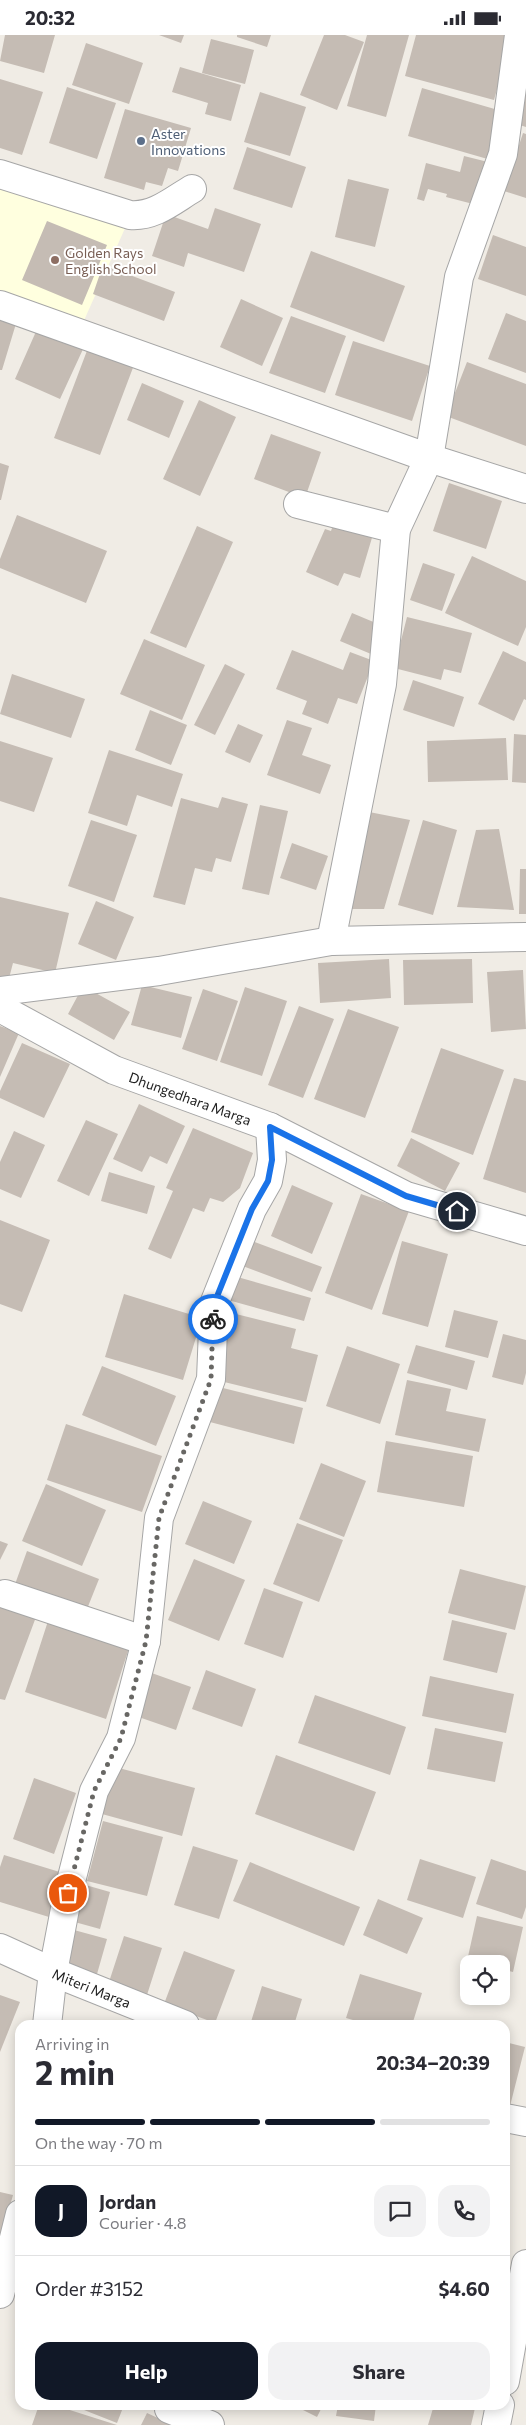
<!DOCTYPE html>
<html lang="en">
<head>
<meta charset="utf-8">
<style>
  body { margin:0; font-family:Commissioner,sans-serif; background:#f2f2f3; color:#2b2b33; height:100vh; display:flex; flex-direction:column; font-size:19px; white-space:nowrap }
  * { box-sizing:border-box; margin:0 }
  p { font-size:16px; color:#7c7c81 }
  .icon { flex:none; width:28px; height:28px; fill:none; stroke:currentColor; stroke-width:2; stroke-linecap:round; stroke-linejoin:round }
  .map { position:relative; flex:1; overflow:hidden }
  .side { position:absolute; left:15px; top:1985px; width:495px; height:390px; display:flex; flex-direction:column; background:#fff; border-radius:15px; box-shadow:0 2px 12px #0003 }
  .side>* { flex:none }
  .buttons { position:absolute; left:460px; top:1920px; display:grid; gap:10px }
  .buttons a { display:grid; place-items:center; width:50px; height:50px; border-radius:10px; background:#fff; box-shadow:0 2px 12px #0003; font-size:25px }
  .pin { position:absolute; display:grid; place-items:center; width:42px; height:42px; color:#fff; margin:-21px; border:2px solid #fff; border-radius:50%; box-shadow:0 1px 5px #0007 }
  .courier { position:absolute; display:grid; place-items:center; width:50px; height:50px; margin:-25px; border:4px solid #1a73e8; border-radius:50%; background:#fff; color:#222; box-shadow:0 1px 6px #0007 }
  .head em { font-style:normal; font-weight:700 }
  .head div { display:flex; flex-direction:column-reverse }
  .head { display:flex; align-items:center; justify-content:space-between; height:85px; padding:0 20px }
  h1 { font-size:32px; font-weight:700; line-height:38px }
  .bar { display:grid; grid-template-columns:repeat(4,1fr); gap:8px 5px; align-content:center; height:60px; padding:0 20px }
  .bar i { height:6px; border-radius:4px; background:#e1e1e2 }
  .bar .current { background:#111827 }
  .bar p { grid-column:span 4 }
  .line { display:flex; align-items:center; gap:12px; padding:0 20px; border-top:1px solid #e1e1e2 }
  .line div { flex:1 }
  .round { display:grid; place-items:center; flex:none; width:52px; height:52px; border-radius:15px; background:#f2f2f3 }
  .cta { display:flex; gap:10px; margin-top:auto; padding:10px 20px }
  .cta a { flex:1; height:58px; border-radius:15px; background:#111827; color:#fff; font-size:20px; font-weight:700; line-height:58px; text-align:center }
  .cta a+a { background:#f2f2f3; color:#2b2b33 }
  .status { display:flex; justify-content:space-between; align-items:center; height:35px; padding:0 25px; background:#fff; direction:ltr }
  .status svg { height:14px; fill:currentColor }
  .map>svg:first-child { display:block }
  .education { fill:#ffffdf }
  .building { fill:#c5bcb4 }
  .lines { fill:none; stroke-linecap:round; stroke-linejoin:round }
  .minor-casing { stroke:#a6a6a6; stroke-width:30 }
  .minor { stroke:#fff; stroke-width:28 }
  .done { stroke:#686764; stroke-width:5; stroke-dasharray:0 9 }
  .route { stroke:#1a73e8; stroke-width:6 }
  .service-dot { fill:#5c6f8a; stroke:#fff; stroke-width:2 }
  .education-dot { fill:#8d6e63; stroke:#fff; stroke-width:2 }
  .labels { text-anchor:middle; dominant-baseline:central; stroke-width:4; stroke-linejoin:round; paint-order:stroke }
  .service-label { font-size:14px; fill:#4e5e75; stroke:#fff; text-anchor:start }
  .education-label { font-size:14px; fill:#785e54; stroke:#fff; text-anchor:start }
  .street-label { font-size:14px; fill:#1f1f1f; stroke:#fff }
</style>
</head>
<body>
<div class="status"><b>20:32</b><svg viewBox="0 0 49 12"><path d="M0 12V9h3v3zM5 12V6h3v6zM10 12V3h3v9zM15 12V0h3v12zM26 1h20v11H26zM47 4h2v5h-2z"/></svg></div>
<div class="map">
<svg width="526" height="2390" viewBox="0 0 526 2390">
  <rect width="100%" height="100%" fill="#f0ece5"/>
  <path class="education" d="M0 150 126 191 82 290 0 260Z"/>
  <path class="building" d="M5 0H55L44 38 0 26Z
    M159 0H184L181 8Z
    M237 0H271L267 12 237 2Z
    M324 0H345L364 7 337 75 300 60Z
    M367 0H409L386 82 347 71Z
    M416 0H512L494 65 405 41Z
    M211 4 254 15 245 49 202 38Z
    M86 8 143 28 129 69 72 50Z
    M180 32 241 50 231 86 205 79 208 68 172 57Z
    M526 37V92L510 87Z
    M0 44 43 57 22 120 0 113Z
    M67 52 116 68 97 124 49 108Z
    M422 53 505 77 491 125 408 101Z
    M260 57 306 72 290 121 244 107Z
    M125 74 191 93 178 136 168 133 162 151 146 147 144 155 104 143Z
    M523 98 526 99V163L504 156Z
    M247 112 306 132 292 173 233 154Z
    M464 121 488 127 477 170 446 162 447 159 428 154 424 166 417 164 426 128 460 137Z
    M348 144 389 154 375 212 335 202Z
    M215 173 261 189 244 237 188 218 184 232 152 221 166 179 208 194Z
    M47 186 107 210 82 270 22 245Z
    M493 200 526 212V261L478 244Z
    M311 216 405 251 384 307 290 272Z
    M103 230 175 257 164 286 93 259Z
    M241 264 283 283 262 331 220 312Z
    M0 277 18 282 2 335H0Z
    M506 278 526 286V338L488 324Z
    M291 281 346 301 325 358 269 338Z
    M38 292 84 312 60 364 15 344Z
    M353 306 430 331 412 386 335 360Z
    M88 313 134 330 100 420 54 403Z
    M467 327 526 349V411L446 381Z
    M142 348 184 366 169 403 127 385Z
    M199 365 236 382 200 461 163 444Z
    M271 399 321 417 305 463 254 444Z
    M0 428 9 431 1 465H0Z
    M449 448 502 466 486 514 433 496Z
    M17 480 107 516 86 568 0 533V524Z
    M335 484 374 496 360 543 344 538 338 551 306 537 325 494 331 496Z
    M197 491 233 507 186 613 150 598Z
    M472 521 526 546V592L518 611 445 578Z
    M423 528 455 539 442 576 410 565Z
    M352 578 383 591 371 619 340 606Z
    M407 582 472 598 461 638 444 634 441 645 394 633Z
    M144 604 205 630 182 685 120 659Z
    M292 615 343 635 350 617 374 626 357 669 338 663 328 689 302 679 307 666 276 654Z
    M503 616 526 627V665L524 664 514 686 478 669Z
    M225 629 245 639 215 700 194 690Z
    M12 639 85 664 71 703 0 679Z
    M413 645 464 662 454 692 403 675Z
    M150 675 187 690 171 730 135 715Z
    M287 685 312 693 302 720 331 730 320 759 267 740Z
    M238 689 263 700 250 728 225 717Z
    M514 699 526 700V748L512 747Z
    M506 703 508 745 428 747 427 706Z
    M0 706 53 723 34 777 0 766Z
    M109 715 183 739 172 772 137 760 127 791 88 778Z
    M222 762 248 769 231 827 216 823 212 837 195 833 185 870 153 862 181 763 218 773Z
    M260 770 288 776 269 860 242 854Z
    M364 776 410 785 384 874H345Z
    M91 785 137 800 114 867 68 851Z
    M423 785 457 795 433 880 398 870Z
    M499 794 514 875 457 872 476 795Z
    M292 808 328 821 316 855 280 843Z
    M520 834H526V879H519Z
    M0 862 69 878 55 938 13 928 7 951 0 950Z
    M96 866 134 882 116 925 78 909Z
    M389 924 391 963 320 968 318 928Z
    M472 924 473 968 404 970 403 925Z
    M523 935 526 994 491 997 487 937Z
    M142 950 192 962 181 1003 131 990Z
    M83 951 130 977 114 1005 68 979Z
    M245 952 287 966 262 1041 220 1027Z
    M203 954 238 966 217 1026 182 1014Z
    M299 971 334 984 303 1063 268 1050Z
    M348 974 399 992 365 1083 314 1064Z
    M0 991 19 998 0 1042Z
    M22 1008 70 1029 44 1083 0 1063V1056Z
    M441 1013 504 1035 473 1120 411 1097Z
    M514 1043 526 1046V1158L483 1144Z
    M139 1069 185 1091 167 1129 150 1121 142 1137 113 1124Z
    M86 1085 118 1099 89 1161 57 1146Z
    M193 1093 253 1118 240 1153 223 1167 210 1163 204 1177 193 1173 171 1224 148 1214 173 1156 166 1153Z
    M14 1096 45 1110 21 1163 0 1154V1127Z
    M411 1103 460 1128 445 1156 397 1131Z
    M109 1137 155 1151 147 1179 101 1166Z
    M292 1150 333 1168 312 1219 271 1201Z
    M361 1159 409 1176 372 1275 325 1258Z
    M0 1185 50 1205 22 1277 0 1269Z
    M249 1205 322 1232 312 1257 240 1230Z
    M402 1206 448 1219 428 1292 382 1279Z
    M234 1241 311 1263 304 1286 228 1265Z
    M124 1259 202 1283 183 1345 105 1322Z
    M454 1275 498 1286 488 1323 445 1312Z
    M232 1278 296 1294 291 1313 318 1320 306 1367 216 1345Z
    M503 1299 526 1305V1338L523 1350 492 1342Z
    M416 1310 475 1326 467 1355 407 1338Z
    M347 1311 400 1329 380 1389 326 1371Z
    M102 1331 176 1361 156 1411 82 1380Z
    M407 1345 451 1354 446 1376 486 1384 479 1417 395 1400Z
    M215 1351 303 1373 294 1409 206 1386Z
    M66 1389 162 1421 142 1477 47 1445Z
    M386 1406 473 1421 464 1472 377 1457Z
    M321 1428 366 1446 344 1502 299 1484Z
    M46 1449 106 1475 82 1531 22 1506Z
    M203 1466 252 1486 234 1529 185 1509Z
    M297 1488 343 1505 319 1567 273 1549Z
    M0 1506 8 1509 0 1525Z
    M27 1516 99 1544 85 1579 14 1552Z
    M194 1524 245 1545 219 1606 168 1585Z
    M460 1534 526 1551 515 1595 448 1578Z
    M264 1553 303 1567 283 1623 244 1609Z
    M0 1569 36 1582 5 1665 0 1664Z
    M452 1585 507 1598 497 1638 443 1625Z
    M48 1586 129 1613 106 1684 25 1657Z
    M206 1635 256 1654 242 1692 192 1674Z
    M146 1636 191 1652 176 1695 130 1679Z
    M430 1641 514 1659 506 1698 422 1681Z
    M315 1660 406 1692 390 1740 298 1708Z
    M435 1693 503 1707 495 1747 427 1734Z
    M276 1720 376 1757 354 1816 255 1779Z
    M115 1732 195 1753 182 1801 102 1779Z
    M34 1743 76 1758 54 1819 13 1804Z
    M103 1786 163 1802 147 1861 87 1846Z
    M193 1811 238 1825 219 1884 174 1870Z
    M4 1820 63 1838 49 1882 0 1867V1832Z
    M420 1824 476 1842 463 1883 407 1865Z
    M491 1824 526 1836V1872L522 1884 476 1869Z
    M250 1827 360 1872 344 1911 233 1866Z
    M82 1849 110 1857 100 1894 71 1886Z
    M378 1864 423 1883 407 1919 363 1900Z
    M477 1881 523 1892 513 1937 501 1934V1929H478L467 1926Z
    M74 1895 107 1904 97 1939 63 1930Z
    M124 1901 162 1913 146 1963 108 1950Z
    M184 1916 235 1935 215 1988 164 1969Z
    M360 1939 422 1958 412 1990H370L346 1983Z
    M262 1951 302 1964 294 1990H250Z
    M0 1960 20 1967 0 2017Z
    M505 2007 525 2012 510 2071 505 2070Z
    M0 2157 13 2160 1 2204H0Z
    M505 2158 510 2159 506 2176H505Z
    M39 2370H54L117 2390H32Z
    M81 2370H124L117 2388 79 2373Z
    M293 2370H323L317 2382Z
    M338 2370H376L374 2386 336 2381Z
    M434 2370H463L475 2373 471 2390H428Z
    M147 2378 173 2390H141Z"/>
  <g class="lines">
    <defs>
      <g id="minor">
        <path d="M0 139 130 180C154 182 172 166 192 154"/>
        <path d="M0 270 429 423 526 454"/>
        <path d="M298 469 396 494"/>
        <path d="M331 906 382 649 396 494 429 423 459 242 503 119 519 0"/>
        <path d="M0 956 159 936 331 906 526 902"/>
        <path id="s1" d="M0 973 114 1035 270 1092 406 1161 526 1196"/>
        <path d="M5 1559 146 1606"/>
        <path id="s2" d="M0 1913 53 1937 185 1990"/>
        <path d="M47 1990 53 1937 68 1858 94 1756 121 1703 146 1606 159 1483 211 1344 214 1269 252 1174 268 1146 272 1125 270 1092"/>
        <path d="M505 2083 526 2087"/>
        <path d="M0 2259 20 2179"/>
        <path d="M505 2346 526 2229"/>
        <path d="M169 2374 210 2390"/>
        <path d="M496 2390 500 2370"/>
      </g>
    </defs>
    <use href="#minor" class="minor-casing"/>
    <use href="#minor" class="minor"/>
  </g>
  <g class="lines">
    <path class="done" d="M68 1858 94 1756 121 1703 146 1606 159 1483 211 1344 213 1284"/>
    <path class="route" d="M213 1284 214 1269 252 1174 268 1146 272 1125 270 1092 406 1161 457 1176"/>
  </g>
  <circle class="service-dot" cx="141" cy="106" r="5"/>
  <circle class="education-dot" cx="55" cy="225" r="5"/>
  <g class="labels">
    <g class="service-label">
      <text x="151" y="98">Aster<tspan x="151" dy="16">Innovations</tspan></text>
    </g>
    <g class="education-label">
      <text x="65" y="217">Golden Rays<tspan x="65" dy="16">English School</tspan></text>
    </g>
    <g class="street-label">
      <text stroke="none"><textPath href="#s1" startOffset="211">Dhungedhara Marga</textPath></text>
      <text stroke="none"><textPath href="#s2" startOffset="100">Miteri Marga</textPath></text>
    </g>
  </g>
</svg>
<div class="buttons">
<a><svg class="icon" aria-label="locate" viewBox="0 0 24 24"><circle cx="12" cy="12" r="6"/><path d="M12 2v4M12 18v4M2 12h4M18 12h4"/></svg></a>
</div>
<div class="pin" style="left:68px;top:1858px;background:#ea580c"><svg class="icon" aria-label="bag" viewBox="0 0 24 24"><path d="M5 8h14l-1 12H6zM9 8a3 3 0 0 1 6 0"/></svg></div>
<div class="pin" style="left:457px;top:1176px;background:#1f2937"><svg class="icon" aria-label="home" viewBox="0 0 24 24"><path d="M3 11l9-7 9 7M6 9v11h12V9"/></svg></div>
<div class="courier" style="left:213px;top:1284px"><svg class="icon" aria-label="bike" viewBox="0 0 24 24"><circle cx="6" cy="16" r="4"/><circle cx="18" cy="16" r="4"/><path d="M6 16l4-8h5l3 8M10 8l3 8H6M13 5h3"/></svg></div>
<section class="side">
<div class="head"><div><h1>2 min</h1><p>Arriving in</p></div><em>20:34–20:39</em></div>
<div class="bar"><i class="current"></i><i class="current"></i><i class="current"></i><i></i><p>On the way · 70 m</p></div>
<div class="line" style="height:90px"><b class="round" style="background:#111827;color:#fff">J</b><div><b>Jordan</b><p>Courier · 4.8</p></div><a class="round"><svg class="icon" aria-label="chat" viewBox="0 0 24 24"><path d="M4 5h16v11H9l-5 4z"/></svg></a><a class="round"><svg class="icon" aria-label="phone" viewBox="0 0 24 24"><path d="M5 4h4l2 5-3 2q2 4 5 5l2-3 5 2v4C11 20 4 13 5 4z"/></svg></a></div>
<div class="line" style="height:65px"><div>Order #3152</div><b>$4.60</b></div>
<div class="cta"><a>Help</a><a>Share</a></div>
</section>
</div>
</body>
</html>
